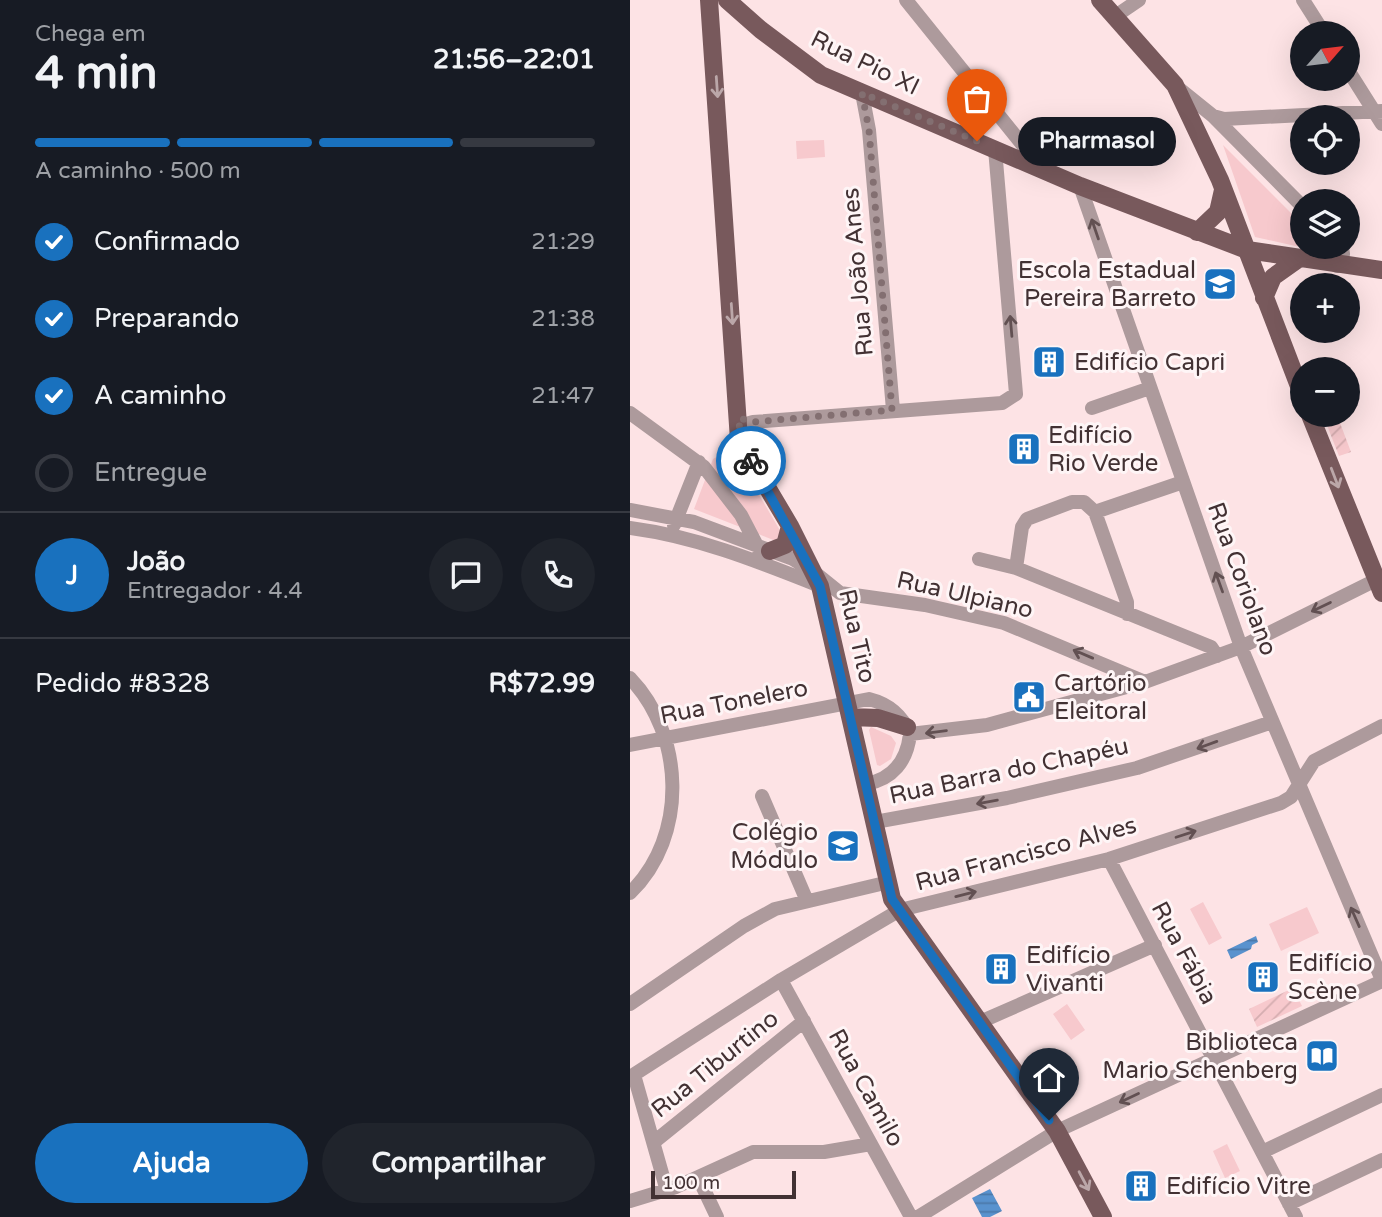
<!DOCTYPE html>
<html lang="pt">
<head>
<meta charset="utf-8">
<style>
  body { margin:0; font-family:"Varela Round",sans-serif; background:#20242c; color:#f1f3f6; height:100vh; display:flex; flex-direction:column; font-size:26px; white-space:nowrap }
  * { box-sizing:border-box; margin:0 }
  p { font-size:23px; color:#9ea1a6 }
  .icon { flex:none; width:38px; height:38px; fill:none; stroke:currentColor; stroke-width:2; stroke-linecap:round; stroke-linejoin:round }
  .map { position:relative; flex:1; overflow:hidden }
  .drawer { display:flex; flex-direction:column; background:#171b24; width:630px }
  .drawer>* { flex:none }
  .needle { width:46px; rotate:62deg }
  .buttons { position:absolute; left:660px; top:21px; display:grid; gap:14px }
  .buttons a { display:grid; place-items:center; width:70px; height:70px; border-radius:50%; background:#171b24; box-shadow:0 7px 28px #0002; font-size:35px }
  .scale { position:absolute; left:21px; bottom:18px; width:145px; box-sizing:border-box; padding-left:7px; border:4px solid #423133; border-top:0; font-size:19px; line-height:24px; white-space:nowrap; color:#423133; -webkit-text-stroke:5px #fef5f6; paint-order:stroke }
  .pin { position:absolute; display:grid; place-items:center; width:60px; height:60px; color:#fff; margin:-72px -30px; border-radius:50% 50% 50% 0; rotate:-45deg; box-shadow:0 0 7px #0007 }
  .pin .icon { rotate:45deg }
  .courier { position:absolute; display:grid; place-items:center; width:70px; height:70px; margin:-35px; border:5px solid #1971be; border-radius:50%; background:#fff; color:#222; box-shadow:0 2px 9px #0007 }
  .bubble { position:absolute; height:49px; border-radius:24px; background:#171b24; box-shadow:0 7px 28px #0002; font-size:23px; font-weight:800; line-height:49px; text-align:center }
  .head em { font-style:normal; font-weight:800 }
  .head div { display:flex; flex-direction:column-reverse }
  .head { display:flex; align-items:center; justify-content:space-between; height:119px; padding:0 35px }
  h1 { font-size:46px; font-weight:800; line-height:52px }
  .bar { display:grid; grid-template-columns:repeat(4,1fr); gap:10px 7px; align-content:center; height:84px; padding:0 35px }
  .bar i { height:9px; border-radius:5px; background:#363941 }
  .bar .active { background:#1971be }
  .bar p { grid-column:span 4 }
  .line { display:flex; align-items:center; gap:18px; padding:0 35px; border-top:2px solid #363941 }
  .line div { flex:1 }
  .round { display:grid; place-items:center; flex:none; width:74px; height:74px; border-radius:37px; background:#20242c }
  ol { padding:0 35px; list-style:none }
  li { display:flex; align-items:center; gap:21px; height:77px }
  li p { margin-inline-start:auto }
  li .icon { padding:7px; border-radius:50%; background:#1971be; color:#fff; stroke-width:4 }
  li:last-child { color:#9ea1a6 }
  li i { width:38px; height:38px; border:4px solid #363941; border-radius:50% }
  .button { display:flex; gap:14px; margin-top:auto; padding:14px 35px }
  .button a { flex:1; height:80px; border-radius:42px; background:#1971be; color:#fff; font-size:28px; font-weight:800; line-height:80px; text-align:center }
  .button a+a { background:#20242c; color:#f1f3f6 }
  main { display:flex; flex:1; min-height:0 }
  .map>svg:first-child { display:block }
  .park { fill:#f7c9cd }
  .garden { fill:url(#garden-furrows) }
  .water { fill:url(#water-rules) }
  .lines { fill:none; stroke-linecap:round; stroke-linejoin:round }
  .minor { stroke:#ad9a9c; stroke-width:14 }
  .major { stroke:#78595c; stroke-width:18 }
  .oneway { stroke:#bba7a9 }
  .oneway2 { stroke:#625052 }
  .done { stroke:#836f71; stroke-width:7; stroke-dasharray:0 12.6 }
  .route { stroke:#1971be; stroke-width:9 }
  .labels { text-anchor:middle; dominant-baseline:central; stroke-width:6; stroke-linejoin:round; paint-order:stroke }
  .street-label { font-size:24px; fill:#423133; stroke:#fef5f6 }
  .poi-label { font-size:24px; fill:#423133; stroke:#fef5f6; text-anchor:start }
</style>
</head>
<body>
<main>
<section class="drawer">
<div class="head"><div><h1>4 min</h1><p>Chega em</p></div><em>21:56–22:01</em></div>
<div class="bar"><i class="active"></i><i class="active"></i><i class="active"></i><i></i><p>A caminho · 500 m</p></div>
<ol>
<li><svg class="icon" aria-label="check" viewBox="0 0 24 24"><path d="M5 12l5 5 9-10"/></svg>Confirmado<p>21:29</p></li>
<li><svg class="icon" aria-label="check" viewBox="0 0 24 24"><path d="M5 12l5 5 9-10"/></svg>Preparando<p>21:38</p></li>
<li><svg class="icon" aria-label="check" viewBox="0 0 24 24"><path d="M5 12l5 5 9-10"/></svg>A caminho<p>21:47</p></li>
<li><i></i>Entregue</li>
</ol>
<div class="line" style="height:126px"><b class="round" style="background:#1971be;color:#fff">J</b><div><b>João</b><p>Entregador · 4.4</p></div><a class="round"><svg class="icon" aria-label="chat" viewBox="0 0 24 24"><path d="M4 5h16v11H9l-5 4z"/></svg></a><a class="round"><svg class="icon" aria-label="phone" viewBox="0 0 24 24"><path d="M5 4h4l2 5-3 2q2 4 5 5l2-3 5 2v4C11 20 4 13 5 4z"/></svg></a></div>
<div class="line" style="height:91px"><div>Pedido #8328</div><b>R$72.99</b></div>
<div class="button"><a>Ajuda</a><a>Compartilhar</a></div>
</section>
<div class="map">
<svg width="752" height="1217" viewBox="0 0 752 1217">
  <defs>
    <pattern id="garden-furrows" width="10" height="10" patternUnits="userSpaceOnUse" patternTransform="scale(1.75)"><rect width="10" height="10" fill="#f7c9cd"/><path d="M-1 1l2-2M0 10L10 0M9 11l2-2" fill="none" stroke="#d5adb0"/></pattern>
    <pattern id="water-rules" width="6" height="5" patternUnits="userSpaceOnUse" patternTransform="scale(1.75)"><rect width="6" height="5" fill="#5992ce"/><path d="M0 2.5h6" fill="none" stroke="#4b78a8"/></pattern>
  </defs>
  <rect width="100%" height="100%" fill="#fde3e5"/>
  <path class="park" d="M194 140 195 157 167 159 166 141Z
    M593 145 672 224V247H694L701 254 625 237Z
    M102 449 151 532V543L64 509 83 459Z
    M241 727 261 736 266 743 261 759 250 766 247 765 239 730Z
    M573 902 592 938 579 945 560 909Z
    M677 907 689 933 651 951 639 924Z
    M437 1004 455 1030 441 1040 423 1014Z
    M597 1144 610 1171 595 1178 583 1151Z"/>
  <path class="garden" d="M693 415H707L721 452 709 456Z
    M663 988 672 1006 627 1027 619 1009Z"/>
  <path class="water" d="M626 936 628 942 622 945 621 949 601 959 597 950Z
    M360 1189 372 1211 360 1217H352L342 1198Z"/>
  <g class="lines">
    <path class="minor" d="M276 0 412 169
      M673 0 694 33
      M484 17 509 0
      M718 70 752 124
      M547 87 583 116 672 206
      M232 93 239 130 263 410
      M583 116 594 119 752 111
      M450 186 611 647 752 980
      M707 266 713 254 712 247
      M462 408 520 388
      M0 413 74 467 111 515 137 565
      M109 426 123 422 372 403 386 394 365 149
      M0 510 64 522 163 559 184 572 210 593 295 605 374 623 515 682
      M465 512 553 482
      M44 525 69 462
      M0 528C68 537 127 561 190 586
      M349 559 386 568 581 647 587 656
      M386 568 392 527 397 519 442 502H454L465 512 497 602V614
      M0 678C54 734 59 836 0 893
      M280 734 357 725 515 682 611 647 752 577
      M0 745 239 699C259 704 272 715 280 734 277 761 263 779 236 784
      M132 796 177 901
      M245 822 377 798 507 768 642 722
      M479 859 666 1217
      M151 980 281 1217
      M0 1004 114 926 145 909 259 882
      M350 1022 525 945
      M4 1075 37 1191
      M0 1077 151 980 270 910 479 859 651 803 661 797 684 761 752 726
      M24 1142 174 1021
      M632 1152 752 1095
      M68 1177 87 1217
      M0 1201 46 1187 123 1152H194L241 1144
      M659 1204 752 1160
      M288 1217 427 1131 752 981"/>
    <path class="major" d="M79 0 109 440 160 526 190 586 262 899 427 1131 473 1217
      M97 0 131 30 191 75 450 186 617 250 752 270
      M470 0 545 85 590 180 672 394
      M567 232 588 212 593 190
      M634 298 643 277 667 260
      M680 415 752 593
      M140 551 155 545 160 526
      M220 717 248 718 277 727"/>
  </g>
  <defs><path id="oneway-shaft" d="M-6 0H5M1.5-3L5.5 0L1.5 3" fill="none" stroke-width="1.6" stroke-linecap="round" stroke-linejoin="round" transform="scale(1.75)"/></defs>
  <g class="oneway">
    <use href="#oneway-shaft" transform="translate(87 87) rotate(86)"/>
    <use href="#oneway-shaft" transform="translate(102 314) rotate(86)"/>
    <use href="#oneway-shaft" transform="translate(705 478) rotate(69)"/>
    <use href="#oneway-shaft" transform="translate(454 1181) rotate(62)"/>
  </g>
  <g class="oneway2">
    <use href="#oneway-shaft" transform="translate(465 229) rotate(-109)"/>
    <use href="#oneway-shaft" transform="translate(381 326) rotate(-95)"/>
    <use href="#oneway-shaft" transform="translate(589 582) rotate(-110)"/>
    <use href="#oneway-shaft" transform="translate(691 607) rotate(154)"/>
    <use href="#oneway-shaft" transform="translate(453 654) rotate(-157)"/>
    <use href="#oneway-shaft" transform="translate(306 732) rotate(173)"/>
    <use href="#oneway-shaft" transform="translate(577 745) rotate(160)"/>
    <use href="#oneway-shaft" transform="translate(357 802) rotate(170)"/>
    <use href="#oneway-shaft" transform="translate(556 834) rotate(-18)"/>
    <use href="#oneway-shaft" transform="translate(336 894) rotate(-14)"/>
    <use href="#oneway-shaft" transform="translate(725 917) rotate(-114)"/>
    <use href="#oneway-shaft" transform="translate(499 1098) rotate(155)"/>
  </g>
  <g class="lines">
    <path class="done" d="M121 461 110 440 109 418 123 422 262 410 239 130 232 93 347 141"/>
    <path class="route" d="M121 461 190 586 262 899 419 1120"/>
  </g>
  <defs>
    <symbol id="school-square" viewBox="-11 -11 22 22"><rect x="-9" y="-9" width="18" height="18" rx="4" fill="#1971be" stroke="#fef5f6"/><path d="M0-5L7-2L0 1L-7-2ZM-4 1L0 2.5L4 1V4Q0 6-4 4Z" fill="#fff"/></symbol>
    <symbol id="building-square" viewBox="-11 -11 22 22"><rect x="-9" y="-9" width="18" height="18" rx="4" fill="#1971be" stroke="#fef5f6"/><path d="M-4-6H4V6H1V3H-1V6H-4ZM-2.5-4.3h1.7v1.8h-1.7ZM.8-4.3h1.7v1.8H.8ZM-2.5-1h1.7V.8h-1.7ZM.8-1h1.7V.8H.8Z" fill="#fff"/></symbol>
    <symbol id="civic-square" viewBox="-11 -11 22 22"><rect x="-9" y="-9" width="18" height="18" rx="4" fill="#1971be" stroke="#fef5f6"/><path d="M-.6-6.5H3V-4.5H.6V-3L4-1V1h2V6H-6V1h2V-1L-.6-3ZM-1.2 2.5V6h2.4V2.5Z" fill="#fff"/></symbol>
    <symbol id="library-square" viewBox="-11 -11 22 22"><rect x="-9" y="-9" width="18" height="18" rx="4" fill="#1971be" stroke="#fef5f6"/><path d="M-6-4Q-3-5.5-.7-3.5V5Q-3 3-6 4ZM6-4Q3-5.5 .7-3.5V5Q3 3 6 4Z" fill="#fff"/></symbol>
  </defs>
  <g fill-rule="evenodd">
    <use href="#school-square" x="571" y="265" width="38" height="38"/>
    <use href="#building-square" x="400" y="343" width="38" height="38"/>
    <use href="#building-square" x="375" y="430" width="38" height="38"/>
    <use href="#civic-square" x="380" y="678" width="38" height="38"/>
    <use href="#school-square" x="194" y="827" width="38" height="38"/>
    <use href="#building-square" x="352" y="950" width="38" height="38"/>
    <use href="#building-square" x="614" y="958" width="38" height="38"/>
    <use href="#library-square" x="673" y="1037" width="38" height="38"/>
    <use href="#building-square" x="492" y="1167" width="38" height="38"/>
  </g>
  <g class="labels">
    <g class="street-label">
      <text transform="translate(235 63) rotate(26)">Rua Pio XI</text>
      <text transform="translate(228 272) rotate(-95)">Rua João Anes</text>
      <text transform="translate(612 579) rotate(70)">Rua Coriolano</text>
      <text transform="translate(335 595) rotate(13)">Rua Ulpiano</text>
      <text transform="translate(227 636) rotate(77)">Rua Tito</text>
      <text transform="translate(104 702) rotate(-11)">Rua Tonelero</text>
      <text transform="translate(379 771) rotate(-12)">Rua Barra do Chapéu</text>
      <text transform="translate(396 854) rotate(-15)">Rua Francisco Alves</text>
      <text transform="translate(554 953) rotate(62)">Rua Fábia</text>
      <text transform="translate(85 1064) rotate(-39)">Rua Tiburtino</text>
      <text transform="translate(236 1088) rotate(61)">Rua Camilo</text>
    </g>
    <g class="poi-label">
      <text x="566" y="270" text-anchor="end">Escola Estadual<tspan x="566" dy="28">Pereira Barreto</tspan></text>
      <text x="444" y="362">Edifício Capri</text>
      <text x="418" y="435">Edifício<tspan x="418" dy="28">Rio Verde</tspan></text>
      <text x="424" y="683">Cartório<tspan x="424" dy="28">Eleitoral</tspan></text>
      <text x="188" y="832" text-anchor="end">Colégio<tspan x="188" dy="28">Módulo</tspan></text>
      <text x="396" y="955">Edifício<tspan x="396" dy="28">Vivanti</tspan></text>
      <text x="658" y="963">Edifício<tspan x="658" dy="28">Scène</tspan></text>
      <text x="668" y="1042" text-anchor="end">Biblioteca<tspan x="668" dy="28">Mario Schenberg</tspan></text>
      <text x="536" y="1186">Edifício Vitre</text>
    </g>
  </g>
</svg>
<div class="buttons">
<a><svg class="needle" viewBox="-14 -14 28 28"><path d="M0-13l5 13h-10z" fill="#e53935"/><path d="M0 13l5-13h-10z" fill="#9ea1a6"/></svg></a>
<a><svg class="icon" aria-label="locate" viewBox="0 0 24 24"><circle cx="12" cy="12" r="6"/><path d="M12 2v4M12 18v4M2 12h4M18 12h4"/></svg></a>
<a><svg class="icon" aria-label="layers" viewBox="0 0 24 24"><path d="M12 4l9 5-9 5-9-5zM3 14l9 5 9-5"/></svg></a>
<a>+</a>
<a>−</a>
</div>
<div class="scale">100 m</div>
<div class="pin" style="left:347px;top:141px;background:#ea580c"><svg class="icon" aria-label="bag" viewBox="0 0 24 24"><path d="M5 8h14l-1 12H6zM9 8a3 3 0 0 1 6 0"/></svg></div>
<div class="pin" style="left:419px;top:1120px;background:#1f2937"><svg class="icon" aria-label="home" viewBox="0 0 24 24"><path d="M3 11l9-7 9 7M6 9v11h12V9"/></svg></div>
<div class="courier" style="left:121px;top:461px"><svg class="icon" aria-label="bike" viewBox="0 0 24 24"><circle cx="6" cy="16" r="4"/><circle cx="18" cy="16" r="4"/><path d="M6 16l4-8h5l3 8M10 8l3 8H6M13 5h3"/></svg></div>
<div class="bubble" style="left:388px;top:117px;width:158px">Pharmasol</div>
</div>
</main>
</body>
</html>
